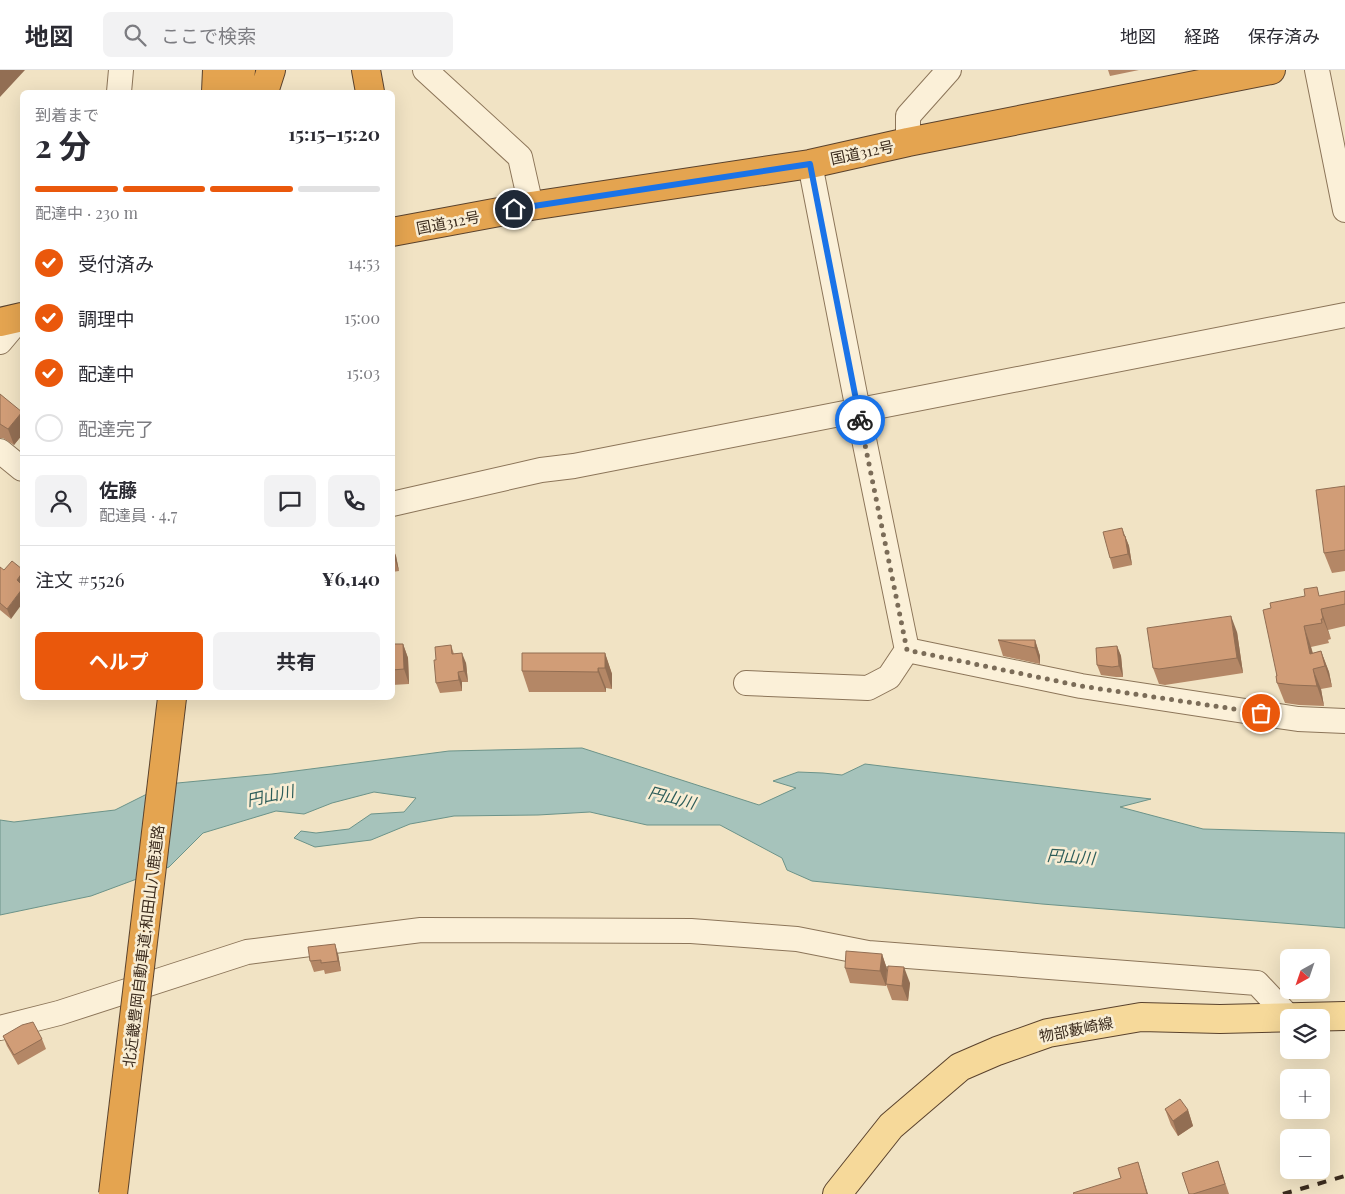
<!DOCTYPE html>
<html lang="ja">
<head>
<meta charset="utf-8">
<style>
  body { margin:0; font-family:"Playfair Display","Noto Sans JP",serif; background:#f2f2f3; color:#2b2b33; height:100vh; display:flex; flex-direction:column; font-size:19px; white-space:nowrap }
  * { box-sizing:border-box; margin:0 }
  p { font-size:16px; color:#7c7c81 }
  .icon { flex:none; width:28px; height:28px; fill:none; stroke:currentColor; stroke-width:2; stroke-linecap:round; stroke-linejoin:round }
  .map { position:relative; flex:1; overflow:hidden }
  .sheet { position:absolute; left:20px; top:20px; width:375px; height:610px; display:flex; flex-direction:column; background:#fff; border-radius:8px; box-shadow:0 5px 20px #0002 }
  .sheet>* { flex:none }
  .needle { width:32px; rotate:220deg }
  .tools { position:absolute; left:1280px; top:879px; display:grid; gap:10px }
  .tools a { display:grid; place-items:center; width:50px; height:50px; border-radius:8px; background:#fff; box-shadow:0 5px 20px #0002; font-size:25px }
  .pin { position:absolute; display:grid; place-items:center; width:42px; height:42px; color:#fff; margin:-21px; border:2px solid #fff; border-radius:50%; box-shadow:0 1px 5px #0007 }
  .courier { position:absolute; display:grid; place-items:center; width:50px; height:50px; margin:-25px; border:4px solid #1a73e8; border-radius:50%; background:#fff; color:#222; box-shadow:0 1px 6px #0007 }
  .summary em { font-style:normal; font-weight:700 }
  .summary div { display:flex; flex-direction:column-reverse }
  .summary { display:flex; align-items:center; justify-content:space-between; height:85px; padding:0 15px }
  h1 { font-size:32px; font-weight:700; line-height:38px }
  .bar { display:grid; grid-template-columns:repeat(4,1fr); gap:8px 5px; align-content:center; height:60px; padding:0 15px }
  .bar i { height:6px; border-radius:4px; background:#e1e1e2 }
  .bar .active { background:#ea580c }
  .bar p { grid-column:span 4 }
  .line { display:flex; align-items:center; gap:12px; padding:0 15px; border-top:1px solid #e1e1e2 }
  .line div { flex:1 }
  .round { display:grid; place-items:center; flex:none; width:52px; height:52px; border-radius:8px; background:#f2f2f3 }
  ol { padding:0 15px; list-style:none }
  li { display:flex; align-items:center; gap:15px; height:55px }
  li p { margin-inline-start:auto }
  li .icon { padding:5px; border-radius:50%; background:#ea580c; color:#fff; stroke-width:4 }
  li:last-child { color:#7c7c81 }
  li i { width:28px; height:28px; border:2px solid #e1e1e2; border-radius:50% }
  .button { display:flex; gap:10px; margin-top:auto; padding:10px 15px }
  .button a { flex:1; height:58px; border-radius:8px; background:#ea580c; color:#fff; font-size:20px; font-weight:700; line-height:58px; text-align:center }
  .button a+a { background:#f2f2f3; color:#2b2b33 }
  header { display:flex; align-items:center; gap:30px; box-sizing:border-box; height:70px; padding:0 25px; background:#fff; border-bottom:1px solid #e1e1e2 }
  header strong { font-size:24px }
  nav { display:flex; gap:28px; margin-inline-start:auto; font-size:18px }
  .search { width:350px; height:45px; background:#f2f2f3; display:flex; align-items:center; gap:12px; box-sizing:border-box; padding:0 18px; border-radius:8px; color:#7c7c81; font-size:19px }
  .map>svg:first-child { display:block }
  .water { fill:#a6c3bb; stroke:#6c9389 }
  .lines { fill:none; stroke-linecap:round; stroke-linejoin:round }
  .minor-casing { stroke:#8c7559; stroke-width:26 }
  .major-casing { stroke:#5a422d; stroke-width:30 }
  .highway-casing { stroke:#5a422d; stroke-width:30 }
  .minor { stroke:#fbf0d8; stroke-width:24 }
  .major { stroke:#f6d99a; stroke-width:28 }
  .highway { stroke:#e4a450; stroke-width:28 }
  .rail { stroke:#3c2c1e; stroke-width:4; stroke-dasharray:9 9; stroke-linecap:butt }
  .highway-bridge-casing { stroke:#5a422d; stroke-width:30; stroke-linecap:butt }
  .highway-bridge { stroke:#e4a450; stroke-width:28 }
  .wall { fill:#b48766 }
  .shaded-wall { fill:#926e53 }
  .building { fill:#d19d77; stroke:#926e53 }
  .done { stroke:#7b6c58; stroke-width:5; stroke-dasharray:0 9 }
  .route { stroke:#1a73e8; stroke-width:6 }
  .labels { text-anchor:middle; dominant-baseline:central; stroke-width:5; stroke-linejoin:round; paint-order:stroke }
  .street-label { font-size:15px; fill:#3c2c1e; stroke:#f8edd4 }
  .water-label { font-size:16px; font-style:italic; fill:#2c5c59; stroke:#f8edd4 }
</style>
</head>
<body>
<header>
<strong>地図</strong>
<div class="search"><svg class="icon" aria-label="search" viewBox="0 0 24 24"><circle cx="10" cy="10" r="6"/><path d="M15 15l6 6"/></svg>ここで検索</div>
<nav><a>地図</a><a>経路</a><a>保存済み</a></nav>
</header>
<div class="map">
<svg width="1345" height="1124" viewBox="0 0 1345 1124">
  <rect width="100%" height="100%" fill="#f1e3c4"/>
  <path class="water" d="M582 678 759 735 796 718 773 711 798 702 823 703 842 705 865 694 1151 729 1120 737 1203 759 1345 763V858L1042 834 812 811 787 800 782 788 720 755H647L590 742 538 745 454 746 410 754 371 770 315 777 294 768 301 761 316 763 349 759 371 744 404 742 416 728 374 722 332 733 304 744 276 741 203 763 169 797 91 826 0 845V750L14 752 115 740 167 714 272 704 449 681Z"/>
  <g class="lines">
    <defs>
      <path id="minor" d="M425 0 520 87 531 136
        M1317 0 1345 140
        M119 22 121 0
        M908 72V46L949 0
        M0 272 21 247
        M0 381 22 399
        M392 434 541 400 574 396 1345 245
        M907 580 1081 616 1298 649 1345 651
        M746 613 868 618 889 607 907 580 858 340 810 94
        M0 958 59 943 247 882 421 860 691 861 797 869 868 883 1257 913 1289 947"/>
      <path id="major" d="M837 1124 891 1056 960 997 997 981 1048 963 1141 947 1220 949 1345 946"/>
      <path id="highway" d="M366 0 370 22
        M216 22 217 0
        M238 22 241 0
        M264 22 271 0
        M392 162 531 136 810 94 908 72 1271 0
        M0 252 22 247"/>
    </defs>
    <use href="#minor" class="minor-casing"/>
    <use href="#major" class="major-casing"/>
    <use href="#highway" class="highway-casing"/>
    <use href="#minor" class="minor"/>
    <use href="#major" class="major"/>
    <use href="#highway" class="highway"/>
    <path class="rail" d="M1283 1124 1345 1106"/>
    <defs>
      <path id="highway-bridge" d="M113 1124 172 628"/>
    </defs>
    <use href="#highway-bridge" class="highway-bridge-casing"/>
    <use href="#highway-bridge" class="highway-bridge"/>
  </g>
  <path class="wall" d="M1108 0H1139L1110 6Z
    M0 324 22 343V365L14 375 3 368H0Z
    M1345 416V501L1332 503 1324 483Z
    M1125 466 1129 476 1132 495 1113 499 1110 488Z
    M392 476 396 486 399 501 392 502Z
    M0 497 11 549 0 540Z
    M1345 521V556L1328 560 1331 569 1328 570 1329 573 1311 577 1313 583 1321 581 1329 602 1332 617 1321 619 1324 636 1299 635 1285 633 1277 613 1271 538 1305 526H1321Z
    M1237 562 1243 603 1165 615 1159 614 1153 598Z
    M998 570H1035L1040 586V594L1003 586Z
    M392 574H403L408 588 409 614 392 615Z
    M451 575 454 584 466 593 468 612H462V621L440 623 436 613V590Z
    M1117 576 1121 586 1123 607H1116L1101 605 1097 595Z
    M605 583 612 604V619L606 618V622H529L522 601Z
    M338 884 341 901 325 904 324 900 314 902 310 891Z
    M882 884 887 899 886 916 850 913 845 898Z
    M910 913 908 931 892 930 886 914Z
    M3 966 42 969 46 979 18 995 7 976Z
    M1165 1039 1188 1040 1193 1056 1178 1066 1171 1055Z
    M1218 1091 1229 1124H1189Z"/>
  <path class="shaded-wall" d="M0 0H25L0 27Z
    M22 342V365L14 375 8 359Z
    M1122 458 1129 476 1132 495 1128 484Z
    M392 476 396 486 399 501 395 490Z
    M22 503V517L17 510Z
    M22 519V534L11 549 7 539Z
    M1321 539 1331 569 1323 549Z
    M1231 546 1237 562 1243 603 1237 588Z
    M1304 556 1311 577 1316 598 1310 584Z
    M1035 570 1040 586V594L1035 578Z
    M403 574 408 588 409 614 404 599Z
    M1117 576 1121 586 1123 607 1119 596Z
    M1321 581 1329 602 1332 617 1325 596Z
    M462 583 466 593 468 612 464 601Z
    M605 583 612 604V619L605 598Z
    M598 598 606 618V622L598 602Z
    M1313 599 1321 619 1324 636 1317 616Z
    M458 602 462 612V621L459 610Z
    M335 874 338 884 341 901 338 891Z
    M882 884 887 899 886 916 880 901Z
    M904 897 910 913 908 931 902 916Z
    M1188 1040 1193 1056 1178 1066 1173 1051Z
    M1138 1092 1148 1124H1147Z"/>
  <path class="building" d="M0 324 22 342 8 359 0 354Z
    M1345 416V480L1324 483 1316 420Z
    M1122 458 1124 466H1125L1128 484 1110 488 1103 462Z
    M392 476 395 490 392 491Z
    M12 491 22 499V503L17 510 22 515V519L7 539 0 533V497L4 500Z
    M1317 517 1319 526 1345 521V534L1321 539 1323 549H1321L1322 553 1304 556 1310 584 1321 581 1325 596 1313 599 1317 616 1292 615 1277 613 1276 606H1277L1263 540 1271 538 1270 533 1305 526 1304 519Z
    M1231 546 1237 588 1159 599 1153 598 1147 558Z
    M998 570H1035V578Z
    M392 574H403L404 599 392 600Z
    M451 575 452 584 462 583 464 601 458 602 459 610 436 613 434 590H436L435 577Z
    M1117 576 1119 596 1112 597 1097 595 1096 578Z
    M522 583H605V598H598V602L522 601Z
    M335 874 338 891 321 893V890L310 891 308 877Z
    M846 881 882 884 880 901 845 898Z
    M888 896 904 897 902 916 886 914Z
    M33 952 42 969 14 985 3 966 22 955Z
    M1180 1029 1188 1040 1173 1051 1165 1039Z
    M1218 1091 1225 1114 1193 1124H1189L1182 1103Z
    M1138 1092 1147 1124H1074L1073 1123 1121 1108 1118 1098Z"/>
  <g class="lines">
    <path class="done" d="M860 350 907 580 1081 616 1261 643"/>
    <path class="route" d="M514 139 810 94 860 350"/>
  </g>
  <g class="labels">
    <g class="street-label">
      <text transform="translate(862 82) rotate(-12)">国道312号</text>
      <text transform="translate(448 152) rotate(-11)">国道312号</text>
      <text transform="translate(143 876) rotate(-83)">北近畿豊岡自動車道;和田山八鹿道路</text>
      <text transform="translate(1076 959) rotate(-11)">物部藪崎線</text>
    </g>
    <g class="water-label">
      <text transform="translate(270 725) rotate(-12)">円山川</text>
      <text transform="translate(672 727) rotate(14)">円山川</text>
      <text transform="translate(1071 786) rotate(4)">円山川</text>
    </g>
  </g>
</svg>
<div class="tools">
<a><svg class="needle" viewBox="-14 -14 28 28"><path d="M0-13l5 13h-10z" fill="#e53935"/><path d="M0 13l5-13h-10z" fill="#7c7c81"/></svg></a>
<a><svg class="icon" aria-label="layers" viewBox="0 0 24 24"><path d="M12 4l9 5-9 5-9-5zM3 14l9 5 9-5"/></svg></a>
<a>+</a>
<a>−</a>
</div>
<div class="pin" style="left:1261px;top:643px;background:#ea580c"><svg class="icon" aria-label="bag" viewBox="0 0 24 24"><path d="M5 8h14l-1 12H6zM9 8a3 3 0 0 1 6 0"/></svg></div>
<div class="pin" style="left:514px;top:139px;background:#1f2937"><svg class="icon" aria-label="home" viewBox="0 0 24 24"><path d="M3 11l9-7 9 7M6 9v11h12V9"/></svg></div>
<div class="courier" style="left:860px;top:350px"><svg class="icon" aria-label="bike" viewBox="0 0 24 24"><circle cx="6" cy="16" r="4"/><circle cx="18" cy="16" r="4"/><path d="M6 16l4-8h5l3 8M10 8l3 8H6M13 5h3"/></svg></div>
<section class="sheet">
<div class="summary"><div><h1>2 分</h1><p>到着まで</p></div><em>15:15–15:20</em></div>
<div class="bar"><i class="active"></i><i class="active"></i><i class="active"></i><i></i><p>配達中 · 230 m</p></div>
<ol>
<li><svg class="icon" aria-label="check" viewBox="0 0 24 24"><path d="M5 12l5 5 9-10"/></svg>受付済み<p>14:53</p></li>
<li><svg class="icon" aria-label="check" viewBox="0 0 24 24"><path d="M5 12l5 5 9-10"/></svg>調理中<p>15:00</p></li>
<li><svg class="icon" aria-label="check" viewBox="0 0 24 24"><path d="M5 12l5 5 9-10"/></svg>配達中<p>15:03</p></li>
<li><i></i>配達完了</li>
</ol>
<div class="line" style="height:90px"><a class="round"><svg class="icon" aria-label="person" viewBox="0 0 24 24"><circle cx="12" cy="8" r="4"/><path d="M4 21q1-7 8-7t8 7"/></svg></a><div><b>佐藤</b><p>配達員 · 4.7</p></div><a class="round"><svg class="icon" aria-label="chat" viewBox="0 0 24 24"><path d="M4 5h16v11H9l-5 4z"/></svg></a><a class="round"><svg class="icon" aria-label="phone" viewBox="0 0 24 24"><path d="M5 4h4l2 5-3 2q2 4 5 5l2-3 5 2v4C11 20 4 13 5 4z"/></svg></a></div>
<div class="line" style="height:65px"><div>注文 #5526</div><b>¥6,140</b></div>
<div class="button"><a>ヘルプ</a><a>共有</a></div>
</section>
</div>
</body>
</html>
